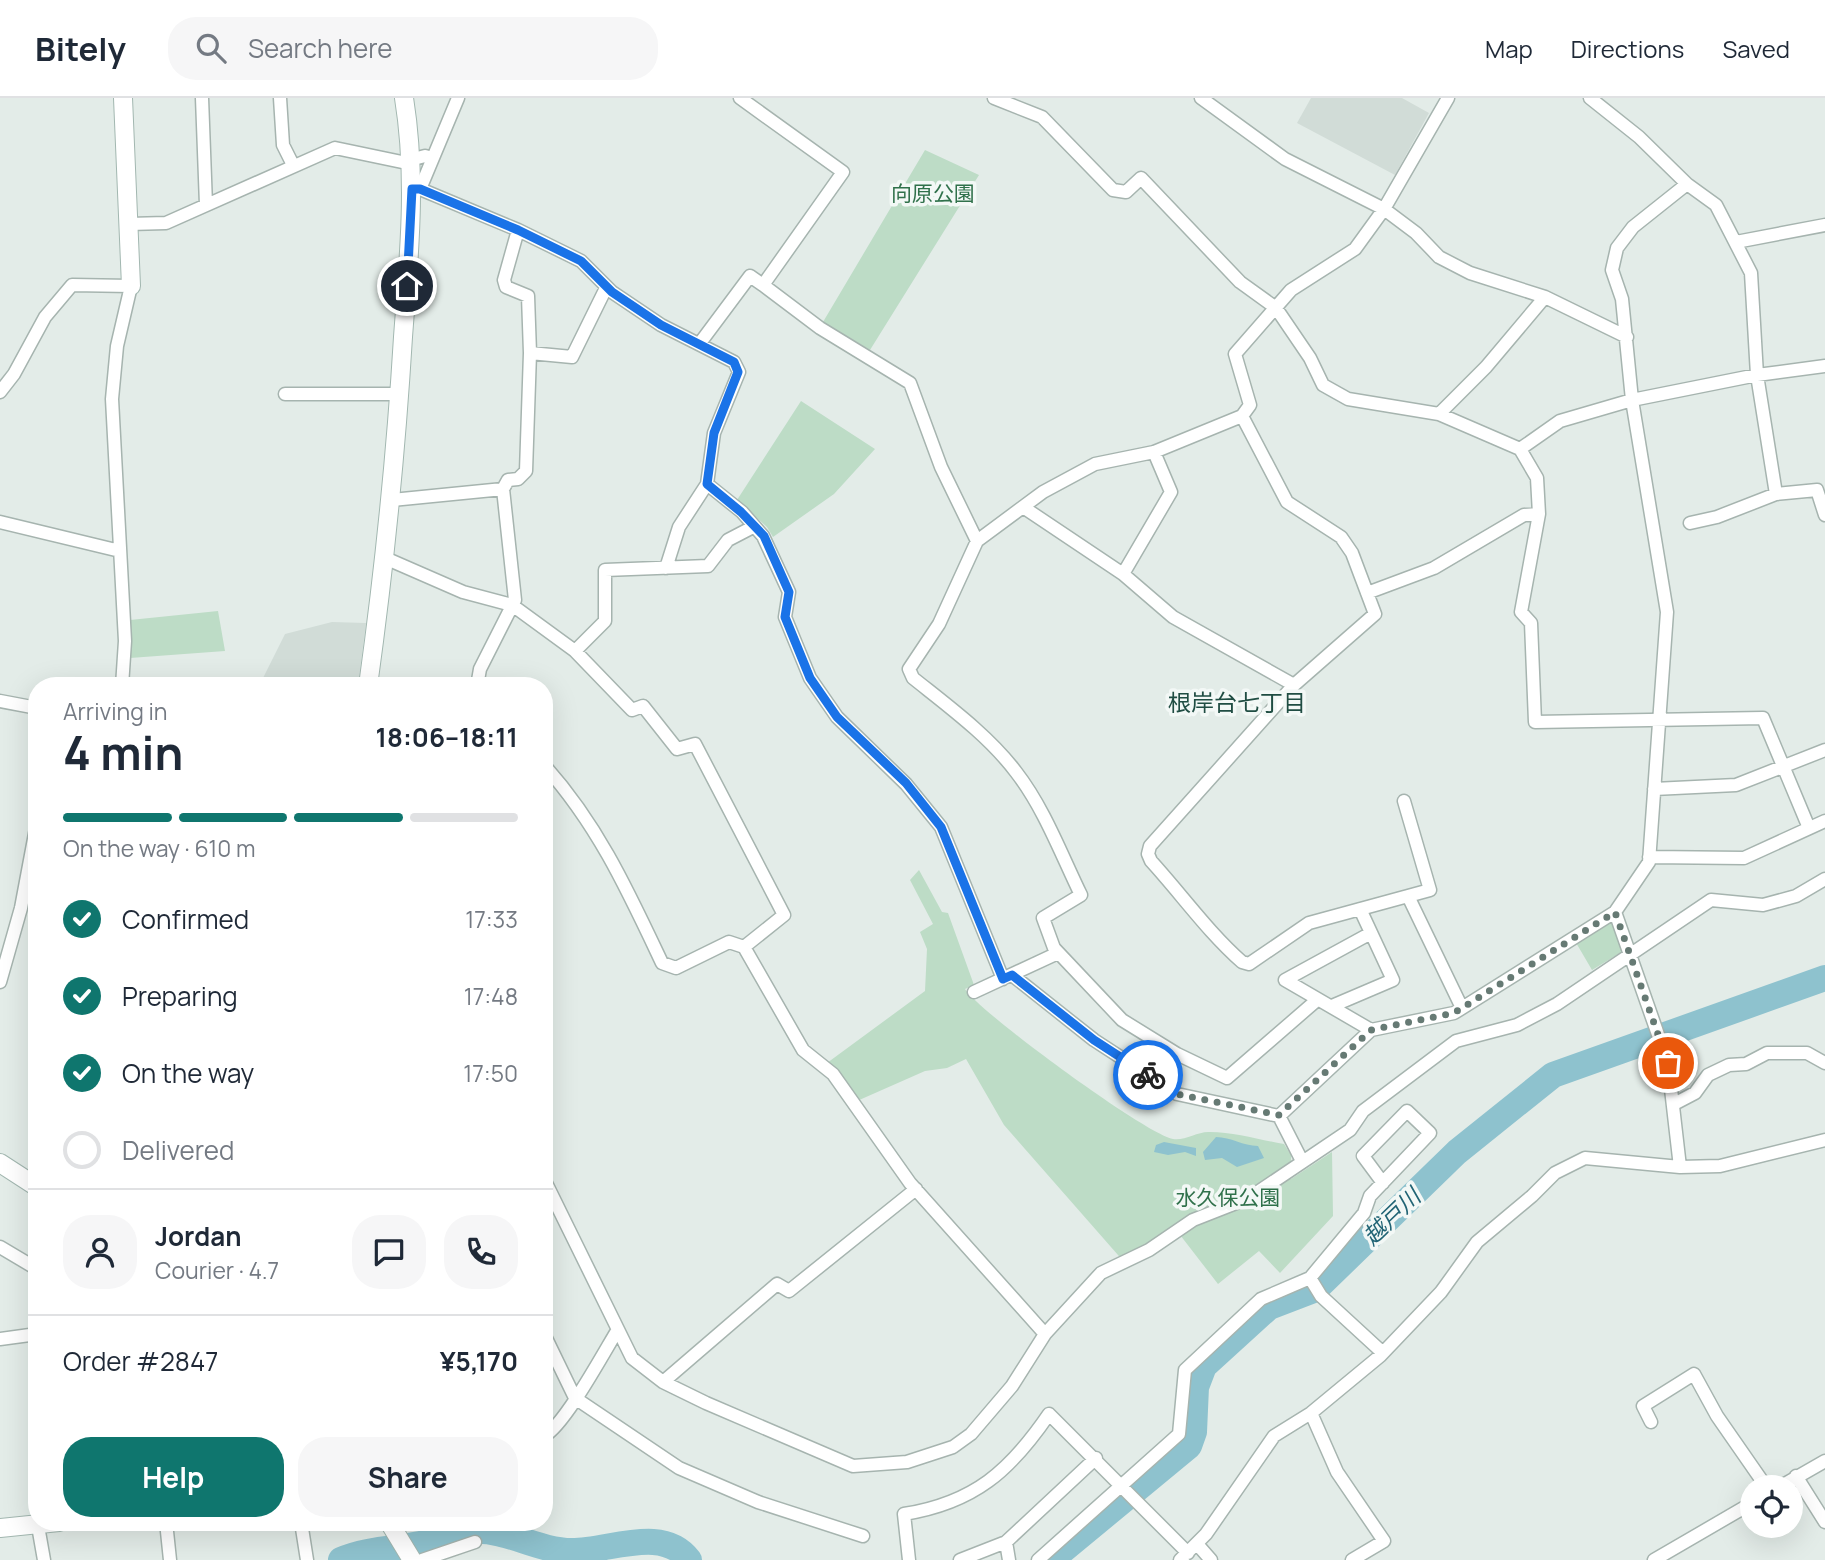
<!DOCTYPE html>
<html lang="en">
<head>
<meta charset="utf-8">
<style>
  body { margin:0; font-family:Manrope,"Noto Sans JP",sans-serif; background:#f6f6f7; color:#1f2937; height:100vh; display:flex; flex-direction:column; font-size:26px; white-space:nowrap }
  * { box-sizing:border-box; margin:0 }
  p { font-size:23px; color:#747a83 }
  .icon { flex:none; width:38px; height:38px; fill:none; stroke:currentColor; stroke-width:2; stroke-linecap:round; stroke-linejoin:round }
  .map { position:relative; flex:1; overflow:hidden }
  .sheet { position:absolute; left:28px; top:579px; width:525px; height:854px; display:flex; flex-direction:column; background:#fff; border-radius:28px; box-shadow:0 7px 28px #0002 }
  .sheet>* { flex:none }
  .controls { position:absolute; left:1740px; top:1377px; display:grid; gap:14px }
  .controls a { display:grid; place-items:center; width:63px; height:63px; border-radius:50%; background:#fff; box-shadow:0 7px 28px #0002; font-size:35px }
  .pin { position:absolute; display:grid; place-items:center; width:60px; height:60px; color:#fff; margin:-30px; border:4px solid #fff; border-radius:50%; box-shadow:0 2px 7px #0007 }
  .courier { position:absolute; display:grid; place-items:center; width:70px; height:70px; margin:-35px; border:5px solid #1a73e8; border-radius:50%; background:#fff; color:#222; box-shadow:0 2px 9px #0007 }
  .head em { font-style:normal; font-weight:700 }
  .head div { display:flex; flex-direction:column-reverse }
  .head { display:flex; align-items:center; justify-content:space-between; height:119px; padding:0 35px }
  h1 { font-size:46px; font-weight:700; line-height:52px }
  .bar { display:grid; grid-template-columns:repeat(4,1fr); gap:10px 7px; align-content:center; height:84px; padding:0 35px }
  .bar i { height:9px; border-radius:5px; background:#e0e1e3 }
  .bar .current { background:#0f766e }
  .bar p { grid-column:span 4 }
  .line { display:flex; align-items:center; gap:18px; padding:0 35px; border-top:2px solid #e0e1e3 }
  .line div { flex:1 }
  .round { display:grid; place-items:center; flex:none; width:74px; height:74px; border-radius:28px; background:#f6f6f7 }
  ol { padding:0 35px; list-style:none }
  li { display:flex; align-items:center; gap:21px; height:77px }
  li p { margin-inline-start:auto }
  li .icon { padding:7px; border-radius:50%; background:#0f766e; color:#fff; stroke-width:4 }
  li:last-child { color:#747a83 }
  li i { width:38px; height:38px; border:4px solid #e0e1e3; border-radius:50% }
  .button { display:flex; gap:14px; margin-top:auto; padding:14px 35px }
  .button a { flex:1; height:80px; border-radius:28px; background:#0f766e; color:#fff; font-size:28px; font-weight:700; line-height:80px; text-align:center }
  .button a+a { background:#f6f6f7; color:#1f2937 }
  header { display:flex; align-items:center; gap:42px; box-sizing:border-box; height:98px; padding:0 35px; background:#fff; border-bottom:2px solid #e0e1e3 }
  header strong { font-size:33px }
  nav { display:flex; gap:38px; margin-inline-start:auto; font-size:24px }
  .search { width:490px; height:63px; background:#f6f6f7; display:flex; align-items:center; gap:18px; box-sizing:border-box; padding:0 24px; border-radius:28px; color:#747a83; font-size:26px }
  .map>svg:first-child { display:block }
  .built { fill:#d1dcd7 }
  .green { fill:#bddcc6 }
  .water { fill:#8ec2ce }
  .lines { fill:none; stroke-linecap:round; stroke-linejoin:round }
  .river { stroke:#8ec2ce; stroke-width:26 }
  .street-casing { stroke:#a6b4af; stroke-width:15 }
  .secondary-casing { stroke:#a2b7b0; stroke-width:20 }
  .street { stroke:#fff; stroke-width:12 }
  .secondary { stroke:#fff; stroke-width:18 }
  .done { stroke:#667a74; stroke-width:7; stroke-dasharray:0 12.6 }
  .route { stroke:#1a73e8; stroke-width:9 }
  .labels { text-anchor:middle; dominant-baseline:central; stroke-width:7; stroke-linejoin:round; paint-order:stroke }
  .park-label { font-size:21px; fill:#30714b; stroke:#f3f8f6 }
  .neighbourhood-label { font-size:23px; fill:#204d43; stroke:#f3f8f6 }
  .water-label { font-size:23px; font-style:italic; fill:#216475; stroke:#f3f8f6 }
</style>
</head>
<body>
<header>
<strong>Bitely</strong>
<div class="search"><svg class="icon" aria-label="search" viewBox="0 0 24 24"><circle cx="10" cy="10" r="6"/><path d="M15 15l6 6"/></svg>Search here</div>
<nav><a>Map</a><a>Directions</a><a>Saved</a></nav>
</header>
<div class="map">
<svg width="1825" height="1462" viewBox="0 0 1825 1462">
  <rect width="100%" height="100%" fill="#e3ece8"/>
  <path class="built" d="M1311 0H1402L1429 15 1395 77 1297 25Z
    M332 524 366 525 358 588H244L245 583 263 580 285 536Z"/>
  <path class="green" d="M925 52 979 77 870 252 823 224Z
    M801 303 875 351 834 396 773 439 767 429 737 402Z
    M218 513 225 553 130 560V522Z
    M919 772 942 814 948 815 974 887 965 891C979 914 1147 1037 1173 1041 1185 1043 1198 1033 1210 1034 1234 1034 1260 1042 1284 1046L1291 1057V1081L1332 1054 1333 1118 1280 1175 1259 1153 1218 1186 1177 1133 1125 1165 1004 1027 966 961 947 970 925 973 857 1003 827 965 925 893 927 851 920 834 933 826 910 782Z
    M1613 821 1625 852 1592 872 1575 843Z"/>
  <path class="water" d="M1216 1039C1231 1039 1243 1048 1258 1048L1264 1060 1237 1069 1222 1060 1205 1062 1203 1054Z
    M1164 1044 1196 1050V1058L1185 1054 1168 1057 1154 1054 1156 1047Z"/>
  <g class="lines">
    <path class="river" d="M341 1462C368 1450 402 1451 431 1444 445 1440 458 1434 473 1433 508 1431 537 1453 572 1453 610 1453 663 1427 689 1462
      M1051 1462 1189 1348 1194 1334 1196 1289 1204 1268 1269 1209 1316 1191 1457 1054 1553 977 1825 880"/>
    <defs>
      <path id="street" d="M202 0 206 107
        M280 0 283 47 293 67
        M994 0 1042 19 1113 92 1126 94 1141 80 1240 184 1276 210 1310 260 1323 287 1348 301 1439 316 1520 351 1537 380 1539 416 1521 514 1531 525 1535 624 1763 620 1809 730
        M1201 0 1285 61 1384 111 1416 135 1439 159 1470 175 1545 199 1627 239
        M1590 0 1639 39 1687 86 1716 107 1751 175 1757 277 1776 396
        M412 91H420L518 132 581 163 612 194 661 227 734 264 739 274 714 335 707 386 742 414 763 438 789 494 785 519 810 580 837 619 906 686 941 729 1003 881
        M420 91 458 0
        M129 126 166 125 335 50 402 64 425 58 432 60
        M518 132 504 182 506 189 528 198 530 255
        M1736 144 1825 127
        M763 187 820 230 910 285 941 369 977 443
        M700 245 750 178 763 187 843 74 740 0
        M0 294 14 276 45 219 72 187 131 188 117 248 112 301 125 543 122 588
        M285 296H400
        M1439 316 1486 269 1545 199
        M1520 351 1560 323 1632 302 1757 277 1825 268
        M392 402 503 391 508 382 518 381 526 373 530 255 572 259 606 190
        M1023 409 1123 476 1173 519 1294 587 1375 516 1352 455 1341 439 1287 404 1242 318
        M0 424 120 453
        M1690 425 1717 419 1776 396 1817 392 1825 417
        M385 460 463 494 512 507 575 553 632 612 643 608 677 651 695 646 784 817 744 849
        M666 470 679 429 707 386
        M1123 476 1171 394 1154 354
        M1367 495 1434 470 1524 417 1539 416
        M575 553 605 523V472L708 468 728 442 753 429
        M1294 587 1150 748 1148 756 1151 763C1182 797 1208 834 1242 864L1249 866 1309 825 1430 792 1404 703
        M477 588 480 571 515 502 503 391
        M0 603 37 610
        M544 667C598 727 628 793 662 865L676 870 729 844 744 849 803 952 833 976 910 1085 1045 1236
        M1654 691 1736 687 1825 652
        M1649 759 1744 760 1825 723
        M1408 798 1462 910
        M1615 814 1668 965 1680 1069
        M1012 877 1094 942 1177 996 1279 1018 1302 1063
        M0 884 21 810 37 725
        M974 894 1058 855
        M1317 902 1227 980 1177 956 1122 922 1054 850 1043 820 1081 797C1061 756 1044 710 1016 674 989 638 948 608 913 580L909 571 939 526 977 443 1043 394 1095 366 1154 354 1242 318 1250 307 1235 256 1291 192 1355 151 1384 111 1448 0
        M1332 908 1393 882 1360 811
        M1371 932 1285 882 1371 835
        M1674 1006 1695 995 1708 977 1729 967 1746 966 1767 955H1807L1825 965
        M1279 1018 1371 932 1454 915 1615 814 1649 764 1667 514 1632 302 1622 201 1612 172 1617 150 1633 129 1687 86
        M544 1081 632 1260 663 1284 706 1305 853 1368 907 1364 953 1349 971 1336 1012 1288 1045 1236 1101 1175 1149 1152 1193 1122 1249 1100 1350 1032 1363 1013 1456 943 1517 927 1557 906 1711 802 1763 807 1796 798 1825 781
        M0 1149 37 1171
        M1310 1180 1321 1198 1383 1255
        M544 1236 575 1300 679 1370 758 1404 863 1438
        M0 1241 37 1236
        M663 1284 777 1186 789 1193 916 1091
        M1311 1315 1337 1374 1384 1443 1352 1462
        M1651 1324 1643 1308 1694 1276 1717 1318 1767 1390
        M544 1338C564 1328 603 1256 617 1233
        M1796 1378 1825 1424
        M1778 1390 1825 1363
        M166 1424 170 1462
        M301 1424 307 1462
        M38 1428 44 1462
        M1006 1444 1009 1462
        M1197 1446 1211 1462
        M422 1462 475 1444
        M909 1462 904 1416C974 1405 1010 1373 1049 1316L1188 1455
        M960 1462 1006 1444 1096 1360
        M1038 1462 1179 1336 1185 1272 1261 1201 1310 1180 1364 1115 1370 1098 1430 1035 1407 1013 1363 1058 1383 1085
        M1180 1462 1206 1436 1274 1338 1311 1315 1380 1258 1441 1194 1477 1144 1532 1098 1555 1075 1585 1060 1680 1069 1720 1068 1825 1042
        M1654 1462 1752 1405"/>
      <path id="secondary" d="M123 0 131 188
        M368 588C384 472 396 356 403 239 409 158 417 80 404 0
        M0 1065 37 1089
        M389 1424 412 1462
        M0 1430 59 1424"/>
    </defs>
    <use href="#street" class="street-casing"/>
    <use href="#secondary" class="secondary-casing"/>
    <use href="#street" class="street"/>
    <use href="#secondary" class="secondary"/>
  </g>
  <g class="lines">
    <path class="done" d="M1148 977 1177 996 1279 1017 1371 932 1454 915 1615 814 1668 965"/>
    <path class="route" d="M407 188 412 91H420L518 132 581 163 612 194 661 227 734 264 738 274 714 335 707 386 741 414 764 438 789 494 785 519 810 580 837 619 906 685 941 729 1003 881 1012 877 1094 942 1148 977"/>
  </g>
  <g class="labels">
    <g class="park-label">
      <text x="933" y="95">向原公園</text>
      <text x="1228" y="1099">水久保公園</text>
    </g>
    <g class="neighbourhood-label">
      <text x="1237" y="604">根岸台七丁目</text>
    </g>
    <g class="water-label">
      <text transform="translate(1391 1118) rotate(-44)">越戸川</text>
    </g>
  </g>
</svg>
<div class="controls">
<a><svg class="icon" aria-label="locate" viewBox="0 0 24 24"><circle cx="12" cy="12" r="6"/><path d="M12 2v4M12 18v4M2 12h4M18 12h4"/></svg></a>
</div>
<div class="pin" style="left:1668px;top:965px;background:#ea580c"><svg class="icon" aria-label="bag" viewBox="0 0 24 24"><path d="M5 8h14l-1 12H6zM9 8a3 3 0 0 1 6 0"/></svg></div>
<div class="pin" style="left:407px;top:188px;background:#1f2937"><svg class="icon" aria-label="home" viewBox="0 0 24 24"><path d="M3 11l9-7 9 7M6 9v11h12V9"/></svg></div>
<div class="courier" style="left:1148px;top:977px"><svg class="icon" aria-label="bike" viewBox="0 0 24 24"><circle cx="6" cy="16" r="4"/><circle cx="18" cy="16" r="4"/><path d="M6 16l4-8h5l3 8M10 8l3 8H6M13 5h3"/></svg></div>
<section class="sheet">
<div class="head"><div><h1>4 min</h1><p>Arriving in</p></div><em>18:06–18:11</em></div>
<div class="bar"><i class="current"></i><i class="current"></i><i class="current"></i><i></i><p>On the way · 610 m</p></div>
<ol>
<li><svg class="icon" aria-label="check" viewBox="0 0 24 24"><path d="M5 12l5 5 9-10"/></svg>Confirmed<p>17:33</p></li>
<li><svg class="icon" aria-label="check" viewBox="0 0 24 24"><path d="M5 12l5 5 9-10"/></svg>Preparing<p>17:48</p></li>
<li><svg class="icon" aria-label="check" viewBox="0 0 24 24"><path d="M5 12l5 5 9-10"/></svg>On the way<p>17:50</p></li>
<li><i></i>Delivered</li>
</ol>
<div class="line" style="height:126px"><a class="round"><svg class="icon" aria-label="person" viewBox="0 0 24 24"><circle cx="12" cy="8" r="4"/><path d="M4 21q1-7 8-7t8 7"/></svg></a><div><b>Jordan</b><p>Courier · 4.7</p></div><a class="round"><svg class="icon" aria-label="chat" viewBox="0 0 24 24"><path d="M4 5h16v11H9l-5 4z"/></svg></a><a class="round"><svg class="icon" aria-label="phone" viewBox="0 0 24 24"><path d="M5 4h4l2 5-3 2q2 4 5 5l2-3 5 2v4C11 20 4 13 5 4z"/></svg></a></div>
<div class="line" style="height:91px"><div>Order #2847</div><b>¥5,170</b></div>
<div class="button"><a>Help</a><a>Share</a></div>
</section>
</div>
</body>
</html>
